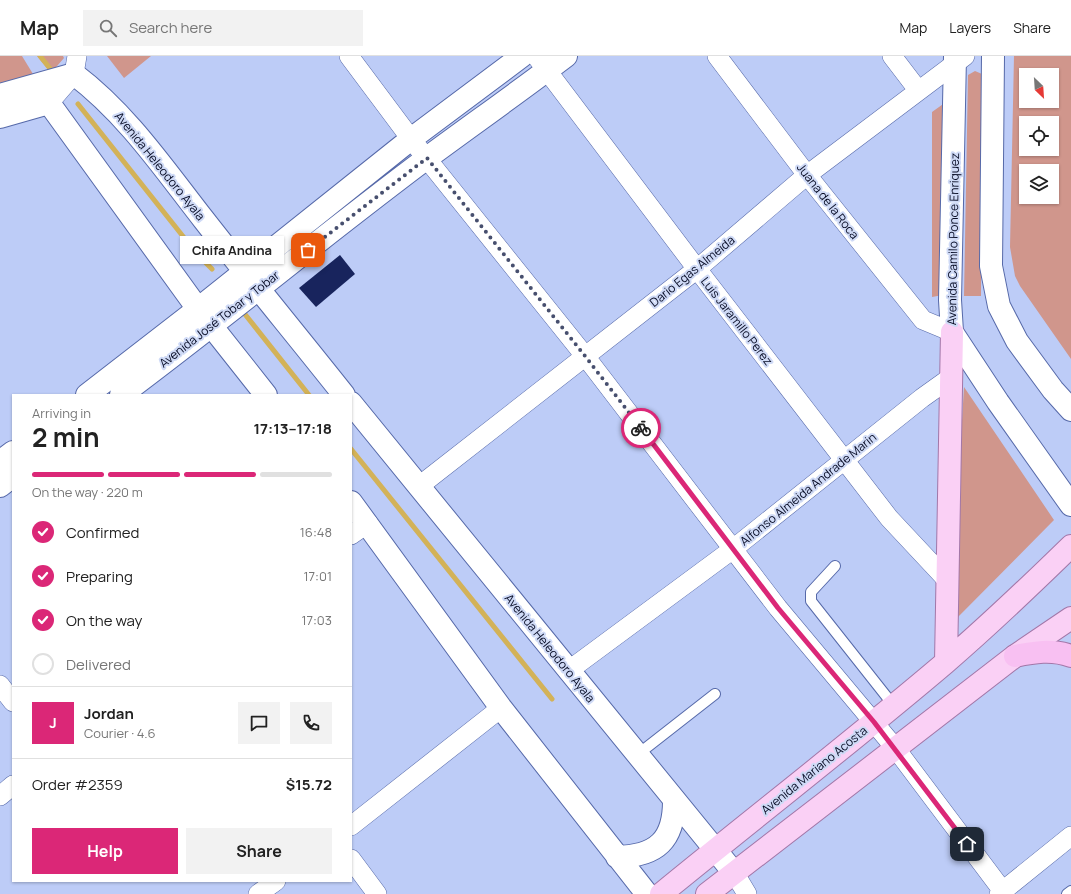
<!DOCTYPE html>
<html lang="en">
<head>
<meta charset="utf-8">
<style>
  body { margin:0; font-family:Manrope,sans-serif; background:#f2f2f2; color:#222; height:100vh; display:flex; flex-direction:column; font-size:15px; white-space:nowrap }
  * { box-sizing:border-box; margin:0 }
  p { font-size:13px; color:#767676 }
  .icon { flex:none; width:22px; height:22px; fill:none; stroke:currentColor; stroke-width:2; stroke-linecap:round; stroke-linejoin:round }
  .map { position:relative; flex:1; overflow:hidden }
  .details { position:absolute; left:12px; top:338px; width:340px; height:488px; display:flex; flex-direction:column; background:#fff; border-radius:0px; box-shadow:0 1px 3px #0004 }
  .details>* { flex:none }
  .needle { width:26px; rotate:155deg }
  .fabs { position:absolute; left:1019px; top:12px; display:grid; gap:8px }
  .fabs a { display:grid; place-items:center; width:40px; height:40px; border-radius:0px; background:#fff; box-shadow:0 1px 3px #0004; font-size:20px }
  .pin { position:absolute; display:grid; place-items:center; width:34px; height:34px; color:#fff; margin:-17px; border-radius:8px; box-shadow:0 2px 6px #0006 }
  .courier { position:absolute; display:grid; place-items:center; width:40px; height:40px; margin:-20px; border:3px solid #db2777; border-radius:50%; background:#fff; color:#222; box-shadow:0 1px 5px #0007 }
  .bubble { position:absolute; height:28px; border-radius:0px; background:#fff; box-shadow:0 1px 3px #0004; font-size:13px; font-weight:700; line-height:28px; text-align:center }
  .overview em { font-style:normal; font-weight:700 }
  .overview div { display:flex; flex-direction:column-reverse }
  .overview { display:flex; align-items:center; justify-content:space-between; height:68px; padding:0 20px }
  h1 { font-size:26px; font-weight:700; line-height:30px }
  .bar { display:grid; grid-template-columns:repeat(4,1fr); gap:6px 4px; align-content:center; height:48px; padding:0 20px }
  .bar i { height:5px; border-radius:3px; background:#e0e0e0 }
  .bar .active { background:#db2777 }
  .bar p { grid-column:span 4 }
  .line { display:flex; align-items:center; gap:10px; padding:0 20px; border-top:1px solid #e0e0e0 }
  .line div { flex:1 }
  .round { display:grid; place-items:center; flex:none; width:42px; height:42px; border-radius:0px; background:#f2f2f2 }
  ol { padding:0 20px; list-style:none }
  li { display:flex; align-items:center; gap:12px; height:44px }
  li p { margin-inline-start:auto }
  li .icon { padding:4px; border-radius:50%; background:#db2777; color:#fff; stroke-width:4 }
  li:last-child { color:#767676 }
  li i { width:22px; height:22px; border:2px solid #e0e0e0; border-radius:50% }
  .button { display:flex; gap:8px; margin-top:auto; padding:8px 20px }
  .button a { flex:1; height:46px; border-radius:0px; background:#db2777; color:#fff; font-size:16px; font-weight:700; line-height:46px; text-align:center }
  .button a+a { background:#f2f2f2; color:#222 }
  header { display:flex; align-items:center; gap:24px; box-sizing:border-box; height:56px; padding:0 20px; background:#fff; border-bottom:1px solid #e0e0e0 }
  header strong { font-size:19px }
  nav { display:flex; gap:22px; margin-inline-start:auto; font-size:14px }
  .search { width:280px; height:36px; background:#f2f2f2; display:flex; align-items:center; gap:10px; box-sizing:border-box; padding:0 14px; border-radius:0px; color:#767676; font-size:15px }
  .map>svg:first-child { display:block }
  .green { fill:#d0968c; fill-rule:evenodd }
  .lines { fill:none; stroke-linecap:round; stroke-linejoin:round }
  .stream { stroke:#d3b258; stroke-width:5 }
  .building { fill:#18245d }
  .service-casing { stroke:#5669a9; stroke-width:12 }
  .minor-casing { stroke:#5669a9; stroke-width:20 }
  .tertiary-casing { stroke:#5669a9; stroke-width:24 }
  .secondary-casing { stroke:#5669a9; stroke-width:24 }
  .primary-casing { stroke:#a277a8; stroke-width:24 }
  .trunk-casing { stroke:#a277a8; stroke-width:24 }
  .service { stroke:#fff; stroke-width:10 }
  .minor { stroke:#fff; stroke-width:19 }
  .tertiary { stroke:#fff; stroke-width:22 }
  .secondary { stroke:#fff; stroke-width:22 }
  .primary { stroke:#fad0f5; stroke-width:22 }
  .trunk { stroke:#f8c0f2; stroke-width:22 }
  .done { stroke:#474f6e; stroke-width:4; stroke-dasharray:0 7.2 }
  .route { stroke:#db2777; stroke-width:5 }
  .labels { text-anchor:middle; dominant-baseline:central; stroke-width:4; stroke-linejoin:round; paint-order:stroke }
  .street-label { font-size:12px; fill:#070c25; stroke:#cfdaf6 }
</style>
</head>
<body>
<header>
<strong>Map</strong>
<div class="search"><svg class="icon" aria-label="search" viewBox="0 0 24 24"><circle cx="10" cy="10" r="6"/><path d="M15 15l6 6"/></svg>Search here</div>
<nav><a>Map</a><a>Layers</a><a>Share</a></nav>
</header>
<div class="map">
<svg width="1071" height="838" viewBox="0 0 1071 838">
  <rect width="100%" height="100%" fill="#bdccf7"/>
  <path class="green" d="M0 0H22L33 18 0 27Z
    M37 0H63L64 2 51 17Z
    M107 0H151L124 22Z
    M1014 0H1071V303L1020 230 1015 220 1010 191ZM1026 19H1052V45H1026ZM1026 67H1052V93H1026ZM1026 115H1052V141H1026Z
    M975 15 982 18 981 240H964L968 19Z
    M946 46 943 239 932 241V56Z
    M964 331 1054 464 958 561 951 550Z"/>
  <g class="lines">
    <path class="stream" d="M40 0 52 15
      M78 48 197 198 212 213
      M244 257 309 339
      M351 393 552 643"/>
  </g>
  <path class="building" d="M340 199 355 218 316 251 299 232Z"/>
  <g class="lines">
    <defs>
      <path id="service" d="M835 510 811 536V545L894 650
        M637 699 715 638
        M1067 838 1071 835"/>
      <path id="minor" d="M349 0 411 83 585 300 778 552 896 693 1005 838
        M536 0 697 213 889 462 947 524
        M717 0 807 119 923 264 952 276
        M892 0 918 34
        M49 47 74 18 77 0
        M418 431 697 213 807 119 965 0
        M351 479 368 467
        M568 615 733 493 922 342 950 322
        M0 629 13 646
        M0 740 13 729
        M351 770 501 652
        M351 803 377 838
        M735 818 747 838
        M258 838 276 825
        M999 838 1071 780"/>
      <path id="tertiary" d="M87 339 198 253 411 83 522 0
        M121 339C224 262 324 179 427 102 473 68 520 35 566 0
        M0 406 13 396
        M0 430 13 420"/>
      <path id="secondary" d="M955 0 950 244 952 276 998 346 1071 449
        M993 0 991 210 999 250 1017 285 1053 334 1071 354
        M0 39 74 18C127 58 164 113 204 164 250 223 298 281 344 339
        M0 61 49 47 198 253 266 339
        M351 347 735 818
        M351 446 501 652 647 838
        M617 801C657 800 674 784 674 745"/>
      <path id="primary" d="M946 606 952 276
        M661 838C755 761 852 686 945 607 988 570 1030 530 1071 490
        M707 838 1015 600 1071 562"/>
      <path id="trunk" d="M1015 600C1034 596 1052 593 1071 600"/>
    </defs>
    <use href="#service" class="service-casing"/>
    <use href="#minor" class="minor-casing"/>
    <use href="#tertiary" class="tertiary-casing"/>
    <use href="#secondary" class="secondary-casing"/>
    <use href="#primary" class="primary-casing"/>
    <use href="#trunk" class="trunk-casing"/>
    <use href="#service" class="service"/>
    <use href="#minor" class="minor"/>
    <use href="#tertiary" class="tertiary"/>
    <use href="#secondary" class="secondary"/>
    <use href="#primary" class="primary"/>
    <use href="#trunk" class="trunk"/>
  </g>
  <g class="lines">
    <path class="done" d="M308 194 427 102 585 300 641 372"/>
    <path class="route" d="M641 372 778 552 874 666 967 788"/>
  </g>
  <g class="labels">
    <g class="street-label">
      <text transform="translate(160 110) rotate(51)">Avenida Heleodoro Ayala</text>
      <text transform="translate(828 145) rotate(52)">Juana de la Roca</text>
      <text transform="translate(953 183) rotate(-89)">Avenida Camilo Ponce Enriquez</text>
      <text transform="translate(692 215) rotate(-39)">Dario Egas Almeida</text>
      <text transform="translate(219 263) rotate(-38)">Avenida José Tobar y Tobar</text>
      <text transform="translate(737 265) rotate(52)">Luis Jaramillo Perez</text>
      <text transform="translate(808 433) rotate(-39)">Alfonso Almeida Andrade Marin</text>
      <text transform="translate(550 592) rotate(51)">Avenida Heleodoro Ayala</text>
      <text transform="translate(814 714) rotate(-39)">Avenida Mariano Acosta</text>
    </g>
  </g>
</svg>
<div class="fabs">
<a><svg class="needle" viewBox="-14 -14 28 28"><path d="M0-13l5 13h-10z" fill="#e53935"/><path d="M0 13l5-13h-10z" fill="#767676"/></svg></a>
<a><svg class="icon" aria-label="locate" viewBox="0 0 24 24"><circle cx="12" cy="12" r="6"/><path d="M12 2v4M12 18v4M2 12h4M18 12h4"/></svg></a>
<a><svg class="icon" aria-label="layers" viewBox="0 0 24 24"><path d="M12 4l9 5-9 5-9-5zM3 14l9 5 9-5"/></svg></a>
</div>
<div class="pin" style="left:308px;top:194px;background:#ea580c"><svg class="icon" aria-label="bag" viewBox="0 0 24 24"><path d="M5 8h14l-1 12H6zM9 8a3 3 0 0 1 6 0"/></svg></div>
<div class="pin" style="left:967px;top:788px;background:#1f2937"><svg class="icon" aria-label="home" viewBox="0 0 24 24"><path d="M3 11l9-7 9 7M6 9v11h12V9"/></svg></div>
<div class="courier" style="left:641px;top:372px"><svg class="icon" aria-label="bike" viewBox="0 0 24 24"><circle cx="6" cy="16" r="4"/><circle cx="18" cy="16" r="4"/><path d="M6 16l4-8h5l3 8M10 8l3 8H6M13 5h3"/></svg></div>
<div class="bubble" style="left:180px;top:180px;width:104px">Chifa Andina</div>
<section class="details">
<div class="overview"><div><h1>2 min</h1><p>Arriving in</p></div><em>17:13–17:18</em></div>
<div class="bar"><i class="active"></i><i class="active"></i><i class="active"></i><i></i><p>On the way · 220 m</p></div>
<ol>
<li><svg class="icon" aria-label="check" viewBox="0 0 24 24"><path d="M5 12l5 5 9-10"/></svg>Confirmed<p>16:48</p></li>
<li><svg class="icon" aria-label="check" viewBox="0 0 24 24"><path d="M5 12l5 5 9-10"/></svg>Preparing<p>17:01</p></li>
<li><svg class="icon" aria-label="check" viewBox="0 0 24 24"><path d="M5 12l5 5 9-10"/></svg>On the way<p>17:03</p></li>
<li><i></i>Delivered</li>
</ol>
<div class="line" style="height:72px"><b class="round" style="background:#db2777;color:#fff">J</b><div><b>Jordan</b><p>Courier · 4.6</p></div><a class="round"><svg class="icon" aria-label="chat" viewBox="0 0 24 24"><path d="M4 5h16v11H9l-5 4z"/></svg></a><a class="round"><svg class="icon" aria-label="phone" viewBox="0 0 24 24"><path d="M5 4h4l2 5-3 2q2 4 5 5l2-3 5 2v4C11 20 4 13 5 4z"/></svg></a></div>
<div class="line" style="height:52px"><div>Order #2359</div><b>$15.72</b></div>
<div class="button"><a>Help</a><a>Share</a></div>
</section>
</div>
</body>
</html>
